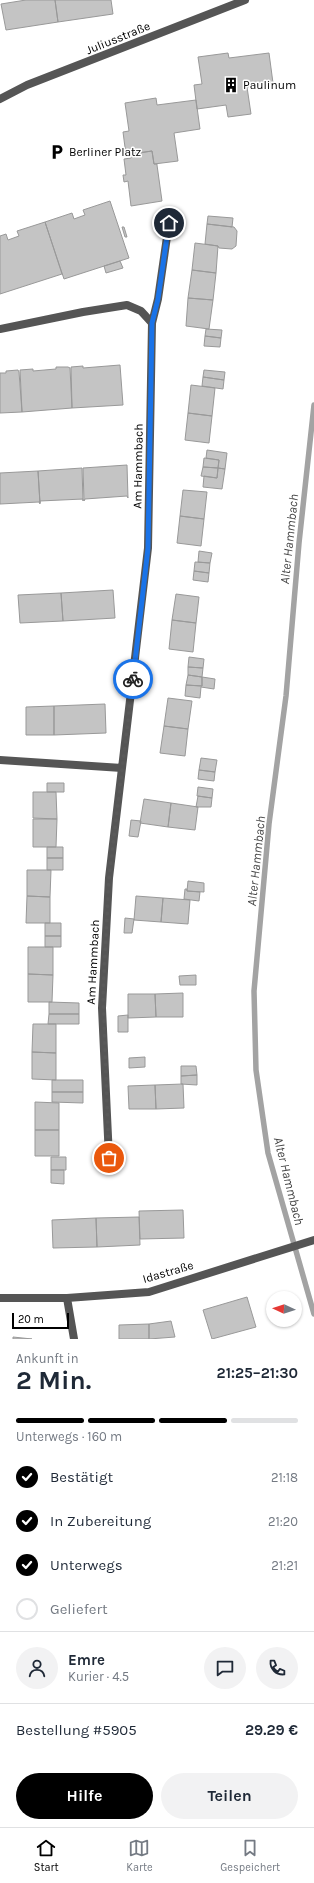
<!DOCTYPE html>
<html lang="de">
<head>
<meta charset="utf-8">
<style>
  body { margin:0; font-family:Karla,sans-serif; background:#f2f2f3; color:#1f2937; height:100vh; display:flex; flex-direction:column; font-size:15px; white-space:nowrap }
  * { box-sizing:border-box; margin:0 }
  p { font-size:13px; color:#747a83 }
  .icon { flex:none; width:22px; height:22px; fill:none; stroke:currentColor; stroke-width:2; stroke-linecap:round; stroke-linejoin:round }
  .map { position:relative; height:1339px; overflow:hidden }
  .side { display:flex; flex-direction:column; background:#fff; flex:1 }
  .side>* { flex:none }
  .needle { width:26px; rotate:273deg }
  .fabs { position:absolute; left:266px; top:1291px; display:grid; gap:8px }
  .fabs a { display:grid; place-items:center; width:36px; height:36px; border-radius:50%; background:#fff; box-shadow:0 1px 3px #0004; font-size:20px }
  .scale { position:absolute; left:12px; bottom:10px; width:57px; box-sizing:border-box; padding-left:4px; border:2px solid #000; border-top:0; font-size:11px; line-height:14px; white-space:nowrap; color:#000; -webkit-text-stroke:3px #fff; paint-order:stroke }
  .pin { position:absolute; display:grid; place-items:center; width:34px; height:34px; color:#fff; margin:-17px; border:2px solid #fff; border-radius:50%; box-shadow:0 1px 4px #0007 }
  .courier { position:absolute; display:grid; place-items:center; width:40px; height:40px; margin:-20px; border:3px solid #1a73e8; border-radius:50%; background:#fff; color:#222; box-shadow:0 1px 5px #0007 }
  .summary em { font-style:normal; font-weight:700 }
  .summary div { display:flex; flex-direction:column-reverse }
  .summary { display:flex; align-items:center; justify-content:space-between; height:68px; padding:0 16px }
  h1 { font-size:26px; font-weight:700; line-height:30px }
  .bar { display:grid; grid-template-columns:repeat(4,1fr); gap:6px 4px; align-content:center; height:48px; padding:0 16px }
  .bar i { height:5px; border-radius:3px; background:#e0e1e3 }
  .bar .active { background:#000 }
  .bar p { grid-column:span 4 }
  .line { display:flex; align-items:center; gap:10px; padding:0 16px; border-top:1px solid #e0e1e3 }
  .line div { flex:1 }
  .round { display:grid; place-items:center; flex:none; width:42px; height:42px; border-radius:21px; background:#f2f2f3 }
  ol { padding:0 16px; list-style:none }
  li { display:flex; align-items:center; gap:12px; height:44px }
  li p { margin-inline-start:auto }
  li .icon { padding:4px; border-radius:50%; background:#000; color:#fff; stroke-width:4 }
  li:last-child { color:#747a83 }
  li i { width:22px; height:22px; border:2px solid #e0e1e3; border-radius:50% }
  .primary-button { display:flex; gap:8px; margin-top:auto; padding:8px 16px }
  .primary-button a { flex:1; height:46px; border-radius:24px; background:#000; color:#fff; font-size:16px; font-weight:700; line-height:46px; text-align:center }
  .primary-button a+a { background:#f2f2f3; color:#1f2937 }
  .dock { display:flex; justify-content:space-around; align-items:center; height:56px; border-top:1px solid #e0e1e3; background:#fff; font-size:11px; color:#747a83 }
  .dock a { display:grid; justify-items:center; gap:2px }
  .dock .active { color:#000 }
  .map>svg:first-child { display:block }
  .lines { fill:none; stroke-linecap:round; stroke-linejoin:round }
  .stream { stroke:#a3a3a3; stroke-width:5.5 }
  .building { fill:#c4c4c4; stroke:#999 }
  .lane { stroke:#555; stroke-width:8 }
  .street { stroke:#555; stroke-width:8 }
  .done { stroke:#595959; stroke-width:4; stroke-dasharray:0 7.2 }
  .route { stroke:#1a73e8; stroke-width:5 }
  .labels { text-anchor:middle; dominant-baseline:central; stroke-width:3; stroke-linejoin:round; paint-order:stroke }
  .street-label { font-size:12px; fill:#000; stroke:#fff }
  .poi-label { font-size:12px; fill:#000; stroke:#fff; text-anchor:start }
  .water-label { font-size:13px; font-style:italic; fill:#444; stroke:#fff }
</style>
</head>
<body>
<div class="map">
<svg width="314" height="1339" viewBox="0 0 314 1339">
  <rect width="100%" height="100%" fill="#fff"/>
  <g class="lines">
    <path class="stream" d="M314 405 299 543 286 696 269 824 254 991 256 1070 268 1153 314 1314"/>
  </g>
  <path class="building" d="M26 0H55L58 22 6 30 1 4Z
    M55 0H111L113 14 58 22Z
    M228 53 229 58 269 53 273 83 247 87 251 114 228 117 226 105 197 109 194 85 202 84 198 57Z
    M156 98 157 105 196 100 200 129 174 133 178 161 154 164 152 151 126 155 123 132 129 131 125 103Z
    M152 151 154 164H157V165L162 201 131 206 128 181 124 182 123 175H126L124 159 131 158 130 154Z
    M110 201 129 258 64 279 45 222 72 213 74 219 85 215 83 210Z
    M208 216 233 218 232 227 207 224Z
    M45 222 62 274 0 294V236L6 234 8 240 19 236 17 231Z
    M207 224 234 227 237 231 236 246 232 249 219 248 218 246 205 244Z
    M122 227H124L127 237H125Z
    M195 243 218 246 216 273 192 270Z
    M120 261 123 268 106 273 104 266Z
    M192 270 216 273 213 300 188 298Z
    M188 298 213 300 209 329 186 326Z
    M206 329 222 330 221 338 205 336Z
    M205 336 221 338 220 347 204 346Z
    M120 365 123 405 72 408 71 367 83 366V368Z
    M56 367H68L70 368 72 408 22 412 20 370 33 369V371L56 369Z
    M18 370 19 372 22 412 0 413V373H6V371Z
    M204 370 225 372 224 380 203 377Z
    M203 377 224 380 223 389 202 386Z
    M191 385 215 388 212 416 188 413Z
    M188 413 212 416 209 443 185 440Z
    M207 450 227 453 225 469 218 468 219 460 206 458Z
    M204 458 219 460 218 468 203 467Z
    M127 465 128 498 127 496 85 499 84 501 83 468Z
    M203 467 218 468 217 478 201 476Z
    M82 468 83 501V499L40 501V503L38 471Z
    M218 468 225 469 222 489 203 487 204 476 217 478Z
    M38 471 40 504 39 502 0 504V473Z
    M183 490 207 492 204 519 180 516Z
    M180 516 204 519 201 546 177 543Z
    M199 551 212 553 210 563 198 562Z
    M195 562 210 563 209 573 194 571Z
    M194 571 209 573 208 582 193 580Z
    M113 590 115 618 63 621 61 593Z
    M61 593 63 621 20 623 18 595Z
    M176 594 199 597 196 623 172 620Z
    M172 620 196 623 193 652 169 649Z
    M189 657 204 659 203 668 188 667Z
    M188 667 203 668 202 677 188 675Z
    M188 675 202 677V686L186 685Z
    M202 677 215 679 214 689 201 687 200 698 185 696 186 685 202 686Z
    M168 698 192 701 188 729 164 726Z
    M105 704 106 733 54 735V706Z
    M54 706V735H26V707Z
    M164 726 188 729 185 756 160 753Z
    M201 758 217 760 215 772 199 770Z
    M199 770 215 772 214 781 198 779Z
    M47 783H64V792H47Z
    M198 787 213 789 212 798 197 796Z
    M33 792H56L57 819 33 818Z
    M198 796 212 798 211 807H196Z
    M144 799 171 803 168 827 140 823Z
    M171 803 198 807 195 830 168 827Z
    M33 819H57L56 847H33Z
    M131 820 141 821 138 837 129 836Z
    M47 847H63V858H47Z
    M47 858H63V870H47Z
    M27 870H51L50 897 27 896Z
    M188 881 204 883V892L187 891Z
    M185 889H187V891L200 892 199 901 184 899Z
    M27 896 50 897V923H26Z
    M136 896 163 898 161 922 134 920Z
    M163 898 190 900 188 924 161 922Z
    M125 918 134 919 132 933H124Z
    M45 923H61V936H45Z
    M45 936H61V947H45Z
    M28 947H53V975L28 974Z
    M28 974 53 975 52 1002H28Z
    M196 975V985H180L179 976Z
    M183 993V1017H156L155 994Z
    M128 994H155L156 1017 128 1018Z
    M49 1002 79 1003V1014H49Z
    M49 1014H79V1024H48Z
    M128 1015V1032H118V1016Z
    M33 1024H56V1053L32 1052Z
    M32 1052 56 1053V1080L32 1079Z
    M145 1057V1067L129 1068V1058Z
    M181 1066H196L197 1075 181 1076Z
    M197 1075V1085L181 1084V1076Z
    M52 1080H83V1092H52Z
    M183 1084 184 1108 156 1109 155 1085Z
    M155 1085 156 1109H129L128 1086Z
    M52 1092H83V1103L52 1102Z
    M35 1102 59 1103V1130H35Z
    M35 1130H59V1156H35Z
    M51 1157H66V1170H51Z
    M51 1170H64V1184L51 1183Z
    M183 1210 184 1238 140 1239 139 1211Z
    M139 1217 140 1245 97 1247 96 1218Z
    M96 1218 97 1247 53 1248 52 1220Z
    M247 1297 256 1327 212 1339 203 1310Z
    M171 1321 175 1337 149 1339V1324Z
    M149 1324V1339H119V1325Z
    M13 1337 32 1339H13Z"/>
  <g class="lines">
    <path class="lane" d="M152 323 158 299 169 223"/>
    <path class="street" d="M0 99 27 85 245 0
      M0 329 83 312 127 305 141 311 152 323 148 548 109 878 102 1008 109 1158
      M0 760 122 768
      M0 1298H67L149 1292 314 1240
      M67 1298 74 1339"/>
  </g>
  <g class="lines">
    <path class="done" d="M109 1158 103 994 109 878 133 679"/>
    <path class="route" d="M133 679 148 548 152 323 158 299 169 223"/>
  </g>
  <defs>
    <symbol id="building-bare" viewBox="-9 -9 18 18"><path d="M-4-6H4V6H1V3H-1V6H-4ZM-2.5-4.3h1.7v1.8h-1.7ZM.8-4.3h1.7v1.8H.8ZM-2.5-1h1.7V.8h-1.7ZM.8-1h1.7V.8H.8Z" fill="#000" stroke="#fff" stroke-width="2.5" paint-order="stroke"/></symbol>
    <symbol id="parking-bare" viewBox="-9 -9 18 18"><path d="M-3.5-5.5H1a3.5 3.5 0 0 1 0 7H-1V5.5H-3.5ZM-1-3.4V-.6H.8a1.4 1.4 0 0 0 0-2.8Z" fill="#000" stroke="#fff" stroke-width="2.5" paint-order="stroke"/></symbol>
  </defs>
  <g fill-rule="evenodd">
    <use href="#building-bare" x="220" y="74" width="22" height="22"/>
    <use href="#parking-bare" x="46" y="141" width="22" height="22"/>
  </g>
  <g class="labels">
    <g class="street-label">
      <text transform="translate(118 38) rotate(-22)">Juliusstraße</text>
      <text transform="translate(138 466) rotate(-89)">Am Hammbach</text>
      <text transform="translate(93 962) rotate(-87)">Am Hammbach</text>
      <text transform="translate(168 1272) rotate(-16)">Idastraße</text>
    </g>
    <g class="poi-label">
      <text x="243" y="85">Paulinum</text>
      <text x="69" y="152">Berliner Platz</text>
    </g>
    <g class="water-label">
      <text transform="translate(289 539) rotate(-84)">Alter Hammbach</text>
      <text transform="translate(256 861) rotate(-84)">Alter Hammbach</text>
      <text transform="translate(289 1181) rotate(76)">Alter Hammbach</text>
    </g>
  </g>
</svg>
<div class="fabs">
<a><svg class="needle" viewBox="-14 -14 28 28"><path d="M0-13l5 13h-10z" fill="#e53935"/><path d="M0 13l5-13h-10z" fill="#747a83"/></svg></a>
</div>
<div class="scale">20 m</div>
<div class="pin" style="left:109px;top:1158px;background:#ea580c"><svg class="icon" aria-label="bag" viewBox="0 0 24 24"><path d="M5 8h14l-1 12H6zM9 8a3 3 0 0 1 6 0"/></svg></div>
<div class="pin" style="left:169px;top:223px;background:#1f2937"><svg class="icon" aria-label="home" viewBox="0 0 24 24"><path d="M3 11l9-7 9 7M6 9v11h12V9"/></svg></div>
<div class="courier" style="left:133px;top:679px"><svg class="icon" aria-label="bike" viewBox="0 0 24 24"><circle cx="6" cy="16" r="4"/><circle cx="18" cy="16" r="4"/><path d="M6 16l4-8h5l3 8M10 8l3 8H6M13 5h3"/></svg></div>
</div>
<section class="side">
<div class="summary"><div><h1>2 Min.</h1><p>Ankunft in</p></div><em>21:25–21:30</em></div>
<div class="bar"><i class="active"></i><i class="active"></i><i class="active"></i><i></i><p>Unterwegs · 160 m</p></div>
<ol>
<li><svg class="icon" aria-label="check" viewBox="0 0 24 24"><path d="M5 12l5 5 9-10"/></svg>Bestätigt<p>21:18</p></li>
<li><svg class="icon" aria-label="check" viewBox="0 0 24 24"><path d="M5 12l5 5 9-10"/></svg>In Zubereitung<p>21:20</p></li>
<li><svg class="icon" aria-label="check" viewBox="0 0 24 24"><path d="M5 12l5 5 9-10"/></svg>Unterwegs<p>21:21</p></li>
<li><i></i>Geliefert</li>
</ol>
<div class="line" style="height:72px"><a class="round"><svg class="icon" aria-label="person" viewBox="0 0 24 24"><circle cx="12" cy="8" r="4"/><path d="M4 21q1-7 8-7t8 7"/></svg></a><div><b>Emre</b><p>Kurier · 4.5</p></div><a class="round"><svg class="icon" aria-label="chat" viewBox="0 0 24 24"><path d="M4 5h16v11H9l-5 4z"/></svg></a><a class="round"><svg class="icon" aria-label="phone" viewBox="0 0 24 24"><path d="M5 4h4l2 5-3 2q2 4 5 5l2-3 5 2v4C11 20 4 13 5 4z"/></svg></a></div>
<div class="line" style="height:52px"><div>Bestellung #5905</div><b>29.29 €</b></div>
<div class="primary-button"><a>Hilfe</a><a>Teilen</a></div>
</section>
<nav class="dock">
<a class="active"><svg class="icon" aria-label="home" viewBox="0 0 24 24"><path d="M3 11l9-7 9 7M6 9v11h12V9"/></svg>Start</a>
<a><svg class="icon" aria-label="map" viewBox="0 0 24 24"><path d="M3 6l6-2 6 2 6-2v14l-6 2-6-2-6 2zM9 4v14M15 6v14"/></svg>Karte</a>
<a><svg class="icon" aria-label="saved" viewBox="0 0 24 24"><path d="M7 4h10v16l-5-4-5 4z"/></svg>Gespeichert</a>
</nav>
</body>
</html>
